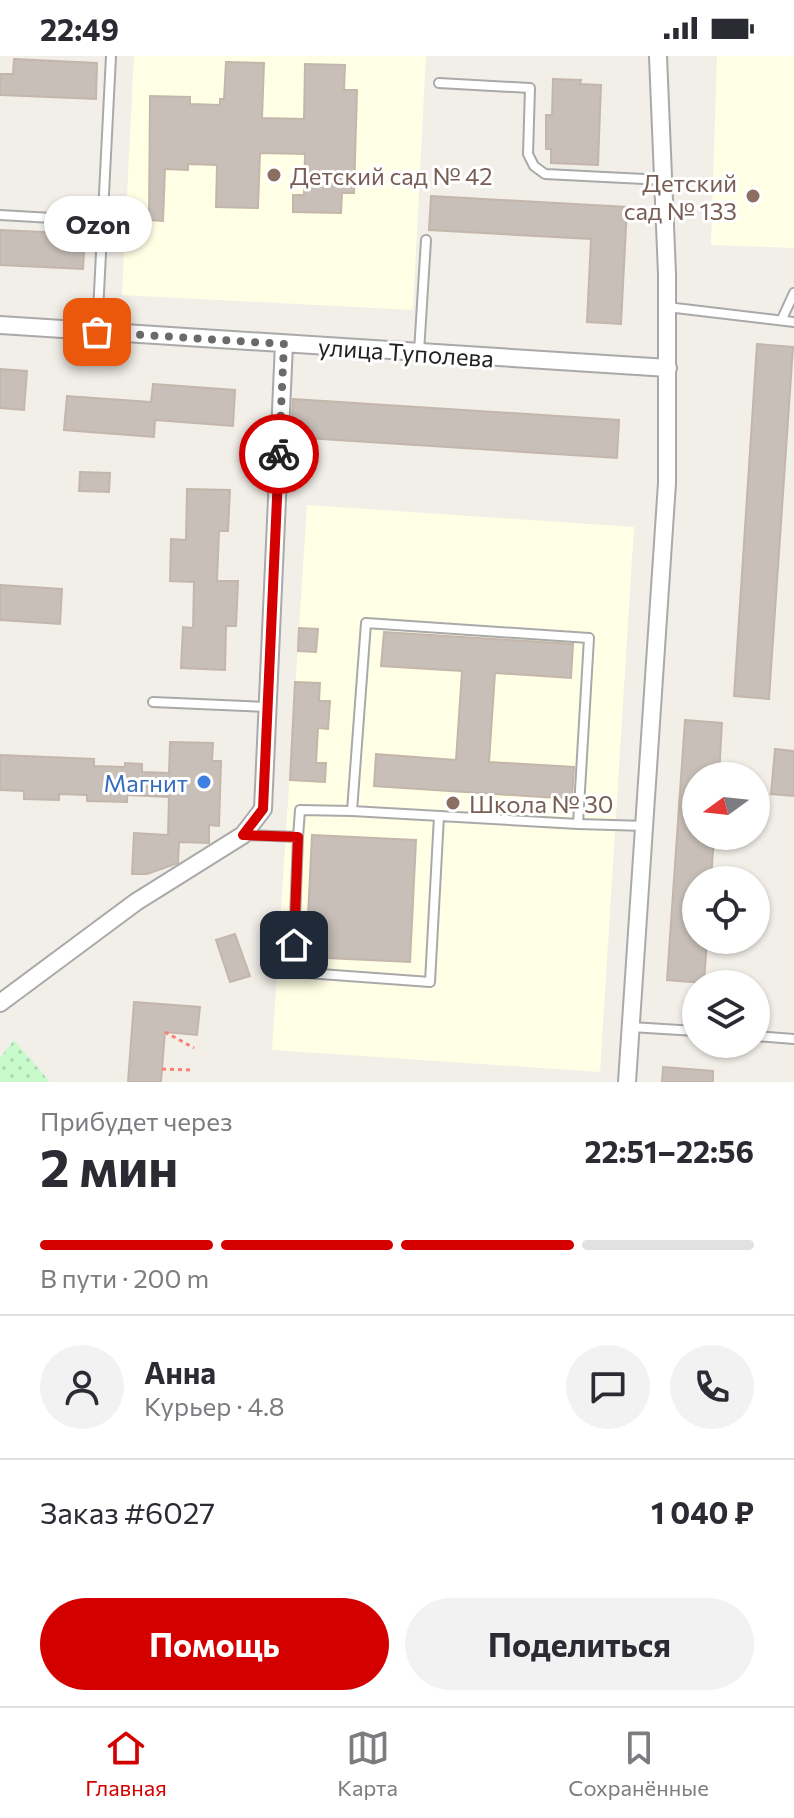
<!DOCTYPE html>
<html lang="ru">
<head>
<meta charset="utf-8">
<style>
  body { margin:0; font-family:Commissioner,sans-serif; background:#f2f2f3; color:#2b2b33; height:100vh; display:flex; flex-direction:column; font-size:30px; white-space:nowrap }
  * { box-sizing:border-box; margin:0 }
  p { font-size:26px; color:#7c7c81 }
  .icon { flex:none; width:44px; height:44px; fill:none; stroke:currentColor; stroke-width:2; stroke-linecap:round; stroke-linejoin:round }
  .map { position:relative; height:1026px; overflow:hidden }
  .sheet { display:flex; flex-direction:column; background:#fff; flex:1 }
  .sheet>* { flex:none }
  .needle { width:52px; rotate:255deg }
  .tools { position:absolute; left:682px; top:706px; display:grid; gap:16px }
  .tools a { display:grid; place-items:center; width:88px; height:88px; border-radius:50%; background:#fff; box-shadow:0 2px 6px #0004; font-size:40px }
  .pin { position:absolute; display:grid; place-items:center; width:68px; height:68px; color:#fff; margin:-34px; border-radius:16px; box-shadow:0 4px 12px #0006 }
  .courier { position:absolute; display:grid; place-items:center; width:80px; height:80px; margin:-40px; border:6px solid #d40000; border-radius:50%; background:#fff; color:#222; box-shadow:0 2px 10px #0007 }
  .bubble { position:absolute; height:56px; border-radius:28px; background:#fff; box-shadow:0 2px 6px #0004; font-size:26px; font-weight:700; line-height:56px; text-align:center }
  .summary em { font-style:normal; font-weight:700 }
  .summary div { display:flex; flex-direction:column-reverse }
  .summary { display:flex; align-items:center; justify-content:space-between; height:136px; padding:0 40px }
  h1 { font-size:52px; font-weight:700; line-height:60px }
  .bar { display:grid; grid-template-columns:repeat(4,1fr); gap:12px 8px; align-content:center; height:96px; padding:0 40px }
  .bar i { height:10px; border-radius:6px; background:#e1e1e2 }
  .bar .current { background:#d40000 }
  .bar p { grid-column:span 4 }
  .line { display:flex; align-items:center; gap:20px; padding:0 40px; border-top:2px solid #e1e1e2 }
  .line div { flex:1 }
  .round { display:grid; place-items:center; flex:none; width:84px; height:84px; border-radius:42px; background:#f2f2f3 }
  .primary-button { display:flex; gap:16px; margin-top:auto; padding:16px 40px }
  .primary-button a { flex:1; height:92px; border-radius:48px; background:#d40000; color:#fff; font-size:32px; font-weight:700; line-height:92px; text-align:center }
  .primary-button a+a { background:#f2f2f3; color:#2b2b33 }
  .status { display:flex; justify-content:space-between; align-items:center; height:56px; padding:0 40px; background:#fff; direction:ltr }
  .status svg { height:22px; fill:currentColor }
  .tab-bar { display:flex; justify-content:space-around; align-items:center; height:112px; border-top:2px solid #e1e1e2; background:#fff; font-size:22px; color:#7c7c81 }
  .tab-bar a { display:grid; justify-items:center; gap:4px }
  .tab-bar .current { color:#d40000 }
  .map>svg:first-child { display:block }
  .education { fill:#ffffe5 }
  .park { fill:url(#park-dots) }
  .building { fill:#c7bfb8; stroke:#c4b6ab; stroke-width:2 }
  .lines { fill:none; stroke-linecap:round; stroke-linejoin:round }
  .service-casing { stroke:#a9a9a9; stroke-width:12 }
  .minor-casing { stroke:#a9a9a9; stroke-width:20 }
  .path { stroke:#fa8072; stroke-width:3; stroke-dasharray:4 4; stroke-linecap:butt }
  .service { stroke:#fff; stroke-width:8 }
  .minor { stroke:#fff; stroke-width:16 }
  .done { stroke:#6b6a68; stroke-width:8; stroke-dasharray:0 14.4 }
  .route { stroke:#d40000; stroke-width:10 }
  .education-dot { fill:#8d6e63; stroke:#fff; stroke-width:3 }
  .shop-dot { fill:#3f7fe0; stroke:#fff; stroke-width:3 }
  .labels { text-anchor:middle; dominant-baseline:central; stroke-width:6; stroke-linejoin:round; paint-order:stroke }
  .education-label { font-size:24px; fill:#785e54; stroke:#fff; text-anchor:start }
  .street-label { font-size:24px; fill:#222; stroke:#fff }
  .shop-label { font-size:24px; fill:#366cbe; stroke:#fff; text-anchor:end }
</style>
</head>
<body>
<div class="status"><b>22:49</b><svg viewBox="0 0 49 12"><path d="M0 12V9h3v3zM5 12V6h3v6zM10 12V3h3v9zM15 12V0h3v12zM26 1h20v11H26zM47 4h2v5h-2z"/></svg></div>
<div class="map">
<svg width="794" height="1026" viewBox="0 0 794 1026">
  <defs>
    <pattern id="park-dots" width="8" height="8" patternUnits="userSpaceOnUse" patternTransform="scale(2)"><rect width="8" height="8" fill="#c8facc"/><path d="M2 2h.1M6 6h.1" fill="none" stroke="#acd6af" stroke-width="1.8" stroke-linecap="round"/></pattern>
  </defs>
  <rect width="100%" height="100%" fill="#f2efe9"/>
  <path class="education" d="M134 0H426L413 254 122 239Z
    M717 0H794V192L711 189Z
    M307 449 634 471 600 1016 272 994Z"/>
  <path class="park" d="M14 984 50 1026H0V1002Z"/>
  <path class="building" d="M14 3 97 7 96 43 0 39V18H13Z
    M226 6 264 7 262 62 304 63 305 8 345 9 344 34H357L354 137H342L341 157 293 156V139H304L305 98 260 97 258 152 216 151 217 109 188 108V114L165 113 163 165 149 164 150 40 190 41V48L220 49V43H224Z
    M553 23 581 24 580 28 601 29 598 109 551 107V93H546V59H552Z
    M431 140 627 151 621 268 587 266 591 183 429 174Z
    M0 174 85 178 83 213 0 209Z
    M757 288 793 291 769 643 734 640Z
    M0 313 27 315 24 354 0 352Z
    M153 328 235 334 233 370 155 364 154 381 64 374 67 340 151 346Z
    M293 343 619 364 617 402 291 381Z
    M80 416 110 417 109 436 79 435Z
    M187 433 230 434 228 475H219L217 525H238L236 570H226L225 614 181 612 183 571 193 572 194 526 170 525 171 483 186 484Z
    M0 529 62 533 60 568 0 564Z
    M299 572 318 573 316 596 298 595Z
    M384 576 573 588 571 622 495 617 489 706 574 711 572 743 374 730 376 698 456 704 462 615 381 610Z
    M295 626 320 627 319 645H330L328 673 318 672 316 707H326L325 726 290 724Z
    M685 664 722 667 719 720H696V780H714L711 824H696V884H707L704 927 667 924Z
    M170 686 213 687 212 705H221L219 770 209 769V787L179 786 178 807 147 818H132L134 777 168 779 169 741 127 739V746L87 745V739L59 738V744L24 743V735L0 734V699L94 703V710L125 711V707L142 708V716L169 717Z
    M775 693 794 695V740L771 738Z
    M312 779 416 784 410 906 306 901Z
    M235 878 250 920 230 926 216 884Z
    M134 946 200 951 197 979 165 976 161 1026H128Z
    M663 1011 713 1015V1026H662Z"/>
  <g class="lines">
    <defs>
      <path id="service" d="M439 27 530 32 528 98 534 110 545 118 664 124
        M0 159 104 165
        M667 251 794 266
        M782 263 794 237
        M97 276 111 0
        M419 296 426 184
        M366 567 589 582 578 768 352 755Z
        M153 646 267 651
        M578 768 646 770
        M245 779 298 781 300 754 352 755
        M298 781 293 916 430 926 439 760
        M631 971 696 975
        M756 980 794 983"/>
      <path id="minor" d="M0 269 668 312
        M0 947 136 846 243 779 263 753 284 288
        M627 1026 667 427V218L658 0"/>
    </defs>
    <use href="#service" class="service-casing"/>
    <use href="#minor" class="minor-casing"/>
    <path class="path" d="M165 976 194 992
      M162 1013 193 1014"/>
    <use href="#service" class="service"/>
    <use href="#minor" class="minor"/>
  </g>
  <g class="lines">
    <path class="done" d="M97 276 284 288 279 398"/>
    <path class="route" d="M279 398 263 753 243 779 298 781 294 889"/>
  </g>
  <g class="education-dot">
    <circle cx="274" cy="119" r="8"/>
    <circle cx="753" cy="140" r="8"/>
    <circle cx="453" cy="747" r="8"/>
  </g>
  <circle class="shop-dot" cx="204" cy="726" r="8"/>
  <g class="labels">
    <g class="education-label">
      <text x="290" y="119">Детский сад № 42</text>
      <text x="737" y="126" text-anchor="end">Детский<tspan x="737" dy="28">сад № 133</tspan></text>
      <text x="469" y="747">Школа № 30</text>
    </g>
    <g class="street-label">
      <text transform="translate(406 296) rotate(4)">улица Туполева</text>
    </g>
    <g class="shop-label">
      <text x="188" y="726">Магнит</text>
    </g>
  </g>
</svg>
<div class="tools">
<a><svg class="needle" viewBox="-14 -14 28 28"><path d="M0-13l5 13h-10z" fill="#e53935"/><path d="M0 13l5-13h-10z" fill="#7c7c81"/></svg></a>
<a><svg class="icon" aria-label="locate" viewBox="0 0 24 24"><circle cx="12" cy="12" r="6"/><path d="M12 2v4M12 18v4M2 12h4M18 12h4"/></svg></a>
<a><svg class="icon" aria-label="layers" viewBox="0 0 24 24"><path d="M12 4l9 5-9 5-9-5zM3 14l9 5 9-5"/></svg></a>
</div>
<div class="pin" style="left:97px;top:276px;background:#ea580c"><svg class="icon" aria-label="bag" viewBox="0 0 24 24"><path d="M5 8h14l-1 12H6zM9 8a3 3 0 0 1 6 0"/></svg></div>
<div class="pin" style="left:294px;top:889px;background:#1f2937"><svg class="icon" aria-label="home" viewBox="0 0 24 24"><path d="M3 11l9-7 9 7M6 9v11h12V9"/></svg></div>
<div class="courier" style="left:279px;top:398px"><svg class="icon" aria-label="bike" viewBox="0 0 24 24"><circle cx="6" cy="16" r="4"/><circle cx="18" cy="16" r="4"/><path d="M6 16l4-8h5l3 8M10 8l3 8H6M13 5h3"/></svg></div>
<div class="bubble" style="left:44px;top:140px;width:108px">Ozon</div>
</div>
<section class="sheet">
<div class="summary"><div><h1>2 мин</h1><p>Прибудет через</p></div><em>22:51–22:56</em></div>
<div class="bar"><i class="current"></i><i class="current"></i><i class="current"></i><i></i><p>В пути · 200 m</p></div>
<div class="line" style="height:144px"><a class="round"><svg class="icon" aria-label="person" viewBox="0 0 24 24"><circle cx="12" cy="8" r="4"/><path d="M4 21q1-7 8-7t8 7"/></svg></a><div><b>Анна</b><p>Курьер · 4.8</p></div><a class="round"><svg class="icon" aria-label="chat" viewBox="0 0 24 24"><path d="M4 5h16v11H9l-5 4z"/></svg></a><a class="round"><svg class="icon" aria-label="phone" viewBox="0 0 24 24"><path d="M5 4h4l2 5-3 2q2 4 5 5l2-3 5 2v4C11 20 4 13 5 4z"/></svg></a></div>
<div class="line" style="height:104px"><div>Заказ #6027</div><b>1 040 ₽</b></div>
<div class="primary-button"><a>Помощь</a><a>Поделиться</a></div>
</section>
<nav class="tab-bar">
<a class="current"><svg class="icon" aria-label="home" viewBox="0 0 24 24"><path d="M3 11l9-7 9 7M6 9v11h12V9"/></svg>Главная</a>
<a><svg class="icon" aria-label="map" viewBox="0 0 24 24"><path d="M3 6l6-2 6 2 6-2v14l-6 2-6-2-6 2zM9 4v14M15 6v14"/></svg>Карта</a>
<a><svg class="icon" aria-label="saved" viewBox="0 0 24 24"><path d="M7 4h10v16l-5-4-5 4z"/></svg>Сохранённые</a>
</nav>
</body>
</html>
